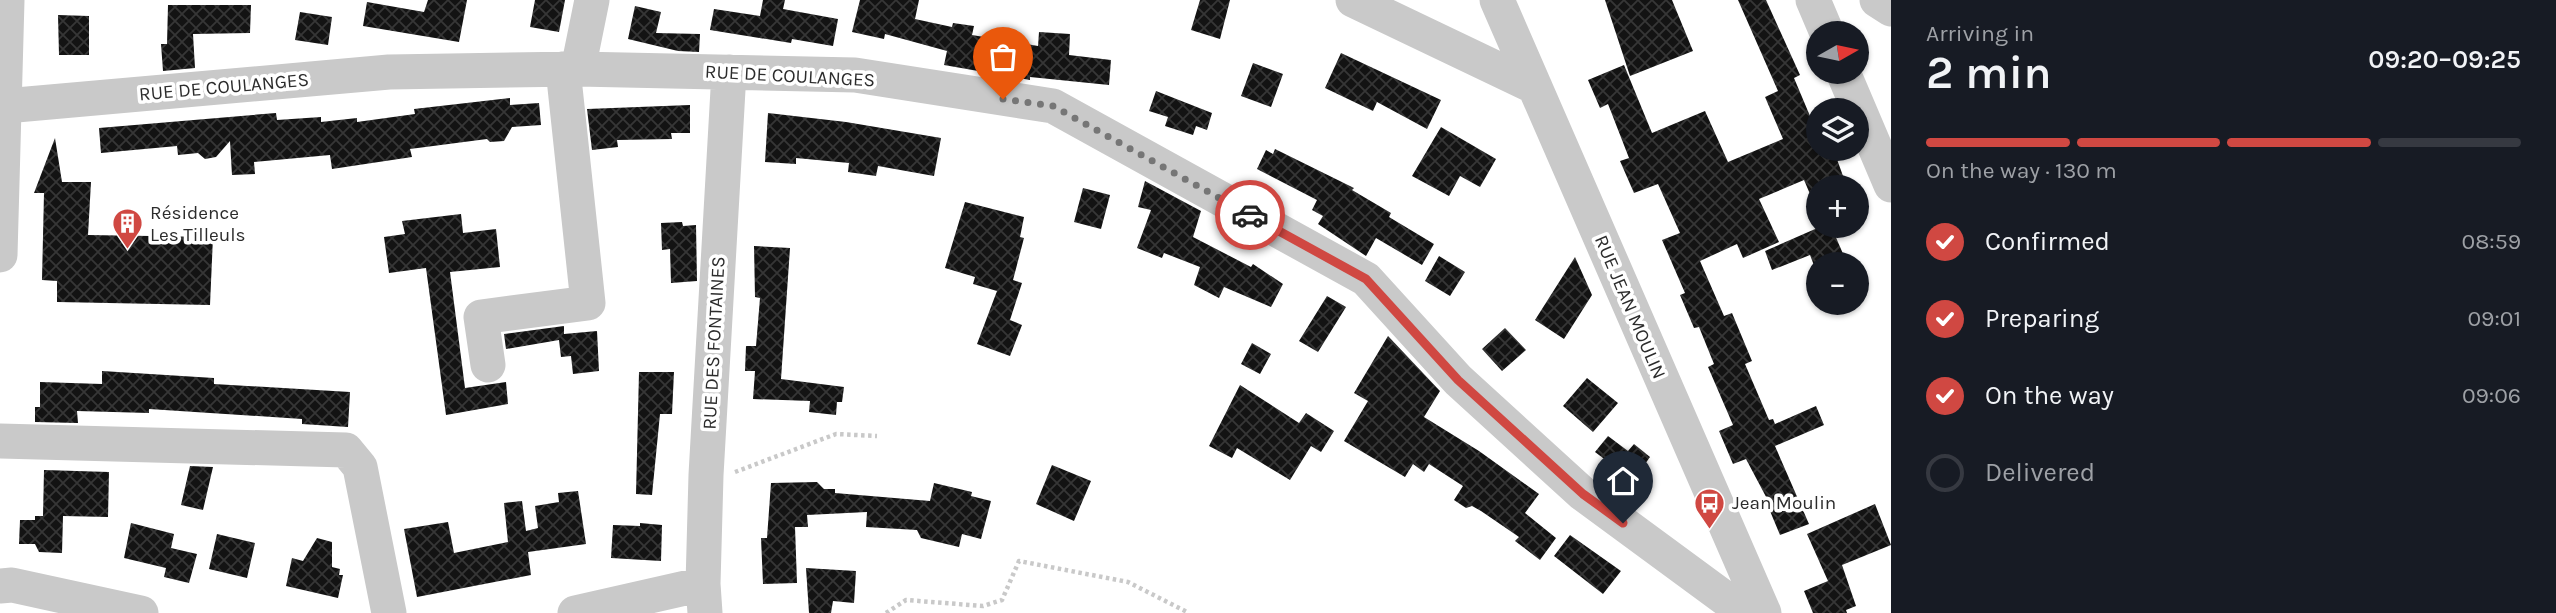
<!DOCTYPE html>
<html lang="en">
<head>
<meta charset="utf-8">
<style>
  body { margin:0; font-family:Karla,sans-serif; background:#242831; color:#f1f3f6; height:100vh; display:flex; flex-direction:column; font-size:26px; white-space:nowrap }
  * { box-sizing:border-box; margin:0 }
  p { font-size:23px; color:#9ea1a6 }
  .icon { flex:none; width:38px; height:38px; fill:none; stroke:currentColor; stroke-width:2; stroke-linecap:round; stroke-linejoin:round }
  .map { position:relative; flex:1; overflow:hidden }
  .drawer { display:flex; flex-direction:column; background:#171b24; width:665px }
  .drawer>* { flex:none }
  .needle { width:46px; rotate:81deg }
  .controls { position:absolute; left:1806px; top:21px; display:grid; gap:14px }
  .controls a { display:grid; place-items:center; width:63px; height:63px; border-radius:50%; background:#171b24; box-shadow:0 2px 5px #0004; font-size:35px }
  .pin { position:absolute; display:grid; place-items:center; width:60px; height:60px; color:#fff; margin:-72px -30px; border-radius:50% 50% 50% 0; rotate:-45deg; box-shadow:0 0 7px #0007 }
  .pin .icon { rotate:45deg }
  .courier { position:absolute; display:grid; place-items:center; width:70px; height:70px; margin:-35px; border:5px solid #d04842; border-radius:50%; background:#fff; color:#222; box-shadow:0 2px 9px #0007 }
  .overview em { font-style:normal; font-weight:600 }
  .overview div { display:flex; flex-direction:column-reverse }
  .overview { display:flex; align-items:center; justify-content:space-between; height:119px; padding:0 35px }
  h1 { font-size:46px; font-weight:600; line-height:52px }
  .bar { display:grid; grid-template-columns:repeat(4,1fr); gap:10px 7px; align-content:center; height:84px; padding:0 35px }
  .bar i { height:9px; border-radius:5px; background:#363941 }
  .bar .selected { background:#d04842 }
  .bar p { grid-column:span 4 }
  ol { padding:0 35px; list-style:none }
  li { display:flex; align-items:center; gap:21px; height:77px }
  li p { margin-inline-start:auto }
  li .icon { padding:7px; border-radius:50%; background:#d04842; color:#fff; stroke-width:4 }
  li:last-child { color:#9ea1a6 }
  li i { width:38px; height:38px; border:4px solid #363941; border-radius:50% }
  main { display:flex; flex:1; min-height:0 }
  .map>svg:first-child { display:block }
  .building { fill:url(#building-cross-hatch) }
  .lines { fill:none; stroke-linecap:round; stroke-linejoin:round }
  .path { stroke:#c9c9c9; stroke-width:4.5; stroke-dasharray:3.5 3.5; stroke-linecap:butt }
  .minor { stroke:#c9c9c9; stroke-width:35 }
  .done { stroke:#767676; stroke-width:7; stroke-dasharray:0 12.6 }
  .route { stroke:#d04842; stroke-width:9 }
  .labels { text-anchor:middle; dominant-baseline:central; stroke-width:7; stroke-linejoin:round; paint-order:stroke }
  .street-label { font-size:19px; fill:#2c2c2c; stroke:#fff }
  .poi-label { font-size:19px; fill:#2c2c2c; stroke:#fff; text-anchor:start }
</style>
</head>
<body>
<main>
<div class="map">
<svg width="1891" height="613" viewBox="0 0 1891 613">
  <defs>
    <pattern id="building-cross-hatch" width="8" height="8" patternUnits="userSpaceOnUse" patternTransform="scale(1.75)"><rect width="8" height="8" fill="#131313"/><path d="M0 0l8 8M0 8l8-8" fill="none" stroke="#363636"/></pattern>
  </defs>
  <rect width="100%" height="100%" fill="#fff"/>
  <path class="building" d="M428 0H467L459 42 363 26 367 2 424 12Z
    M535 0H565L559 32 530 27Z
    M763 0H785L783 9 838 19 833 46 792 39 791 43 710 30 714 9 760 16Z
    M860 0H919L915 19 952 27 953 23 974 26 972 35 1038 46 1039 32 1070 34 1069 55 1111 60 1109 85 1030 77V80L944 65 947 51 885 34 884 39 852 32Z
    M1200 0H1230L1220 39 1191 30Z
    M1605 0H1672L1693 51 1630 76Z
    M1738 0H1766L1800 75 1794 78 1818 135V149H1824L1826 155 1834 151 1847 187H1818V199L1813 201 1804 180 1759 199 1779 242 1743 258 1737 244 1700 261 1724 316 1732 313 1752 361 1745 364 1769 420 1773 419 1775 424 1816 406 1824 425 1775 446 1809 524 1780 535 1770 511 1773 510 1746 459 1733 464 1719 431 1733 425 1708 367 1714 364 1699 327 1694 328 1680 295 1685 293 1662 240 1680 233 1658 184 1634 193 1620 161 1629 158 1608 104 1600 108 1588 80 1624 65 1652 133 1705 111 1728 162 1783 139 1765 97 1778 91Z
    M168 5H251L250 33 193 34 195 68 163 71 161 44H167Z
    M635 6 661 12 656 33 700 34 699 52 678 51 628 39Z
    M300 12 332 17 328 45 295 40Z
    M58 15 89 16V55H59Z
    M1341 53 1441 100 1427 129 1377 102 1373 111 1325 88Z
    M1253 63 1283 74 1271 107 1241 96Z
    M1156 91 1212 113 1207 130 1196 126 1193 135 1165 126 1168 117 1149 111Z
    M510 98V105L539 103 541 125 512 127 504 141 490 142 487 139 410 149 412 157 332 169 330 155 254 162 255 174 232 175 230 141 216 157 205 159 198 153 178 155 177 146 101 153 99 128 276 113 277 120 321 117V122L357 118V122L415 114 414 109Z
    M690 105V133H671L672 139 617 140 618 147 592 150 587 109Z
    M768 113 846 122 941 138 934 176 878 166 876 176 848 172 849 163 796 158V164L765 162Z
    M1441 127 1496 159 1480 187 1460 176 1449 196 1412 176Z
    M55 138 62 182H91L88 235 213 237 210 305 57 302V281L42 280 44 193H34Z
    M1275 149 1354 188 1352 190 1391 213 1389 217 1434 244 1422 265 1376 238 1366 256 1318 224 1323 216 1312 210 1317 200 1257 169 1266 150 1273 154Z
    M1145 181 1201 211 1193 237 1251 267 1253 264 1283 284 1271 307 1224 287 1219 298 1194 285 1200 267 1164 253 1162 258 1137 248 1151 210 1138 207Z
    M1083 188 1110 195 1101 229 1074 222Z
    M965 202 1024 217 1020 237 1024 238 1013 280 1022 283 1010 320 1022 325 1010 356 977 344 997 291 973 284 975 277 945 268Z
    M461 214 463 233 496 229 500 267 450 272 465 388 506 382 508 404 446 415 426 268 389 273 384 237 405 234 402 221Z
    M682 222 683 226 696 225 697 281 671 283 670 249 662 250 661 223Z
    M1822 226H1831L1844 256 1818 264 1815 268 1810 255 1772 270 1765 251Z
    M754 246 790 248 781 379 844 387 842 402H837L836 415 809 412 810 401 753 399 755 371H745L746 346H756L760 298 755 297Z
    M1439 256 1465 272 1450 296 1425 281Z
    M1575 257 1592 295 1564 339 1535 320Z
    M1327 296 1346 307 1318 352 1299 341Z
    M564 326V334L597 331 599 371 573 374 571 356 561 357 559 340 506 349 504 334Z
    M1505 328 1526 350 1502 371 1482 349Z
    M1388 336 1440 391 1424 417 1479 451 1539 494 1525 513 1556 538 1540 560 1515 541 1519 537 1481 511 1472 506 1466 508 1454 500 1463 486 1429 464 1424 472 1413 464 1405 477 1344 441 1368 401 1354 393Z
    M1252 343 1271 354 1260 374 1241 364Z
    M102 371 214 378V384L350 392 348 427 302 424V419L149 409V413L77 411 78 423 35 422V407H40V382L102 384Z
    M639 372H674L672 414H660L652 495 636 494Z
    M1587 378 1618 403 1593 432 1563 406Z
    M1240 385 1299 423 1306 413 1334 431 1321 452 1311 446 1290 480 1237 448 1232 458 1209 446Z
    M1608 436 1628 451 1634 444 1650 457 1645 464 1649 467 1636 483 1595 452Z
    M1052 465 1091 481 1074 521 1036 504Z
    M190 466 213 467 203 510 181 505Z
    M44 470 109 472 108 517 63 516 62 553 39 552 35 544H19L20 520H35V516H43Z
    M817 482 824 489H835V493L930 501 934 483 972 492 971 496 991 501 981 539 962 534 959 547 921 538 917 530 866 527 867 512 807 515 808 527H795L797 583 763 584 761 538H767L771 483Z
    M578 491 586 544 528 552 531 575 417 597 404 529 448 522 454 553 508 542 504 503 522 501 526 531 538 528 535 506 559 502 558 493Z
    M1875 504 1891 545 1842 565 1856 606 1846 610 1847 613H1813L1804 591 1828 581 1807 534Z
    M131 523 174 534 171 548 197 554 189 583 164 577 166 568 124 558Z
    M640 523 662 525 661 561 611 558 613 525 640 526Z
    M217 534 255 543 247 578 209 569Z
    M1570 535 1621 571 1603 594 1554 556Z
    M317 538 332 542V567L340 569 339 575H343L338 598 286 586 292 558 303 561Z
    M806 568 856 571 854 603 833 601 831 613H809Z"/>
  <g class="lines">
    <path class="path" d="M735 472 836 434 877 436
      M886 613 906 600 983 606 1002 600 1019 561 1128 582 1189 613"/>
    <path class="minor" d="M1353 0 1535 87
      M1497 0 1764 613
      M1813 0 1827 33
      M1877 0 1891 9
      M578 69 592 0
      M1843 72 1891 185
      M0 110 5 106 389 72 578 69 855 75 1053 106 1366 279 1458 380 1583 494 1745 613
      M0 255 7 0
      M488 365 481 317 588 303 563 69
      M0 441 346 450 360 467 389 613
      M0 586 12 585 141 613
      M575 613 703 584
      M705 613 703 584 706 475 729 72"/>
  </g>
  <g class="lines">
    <path class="done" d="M1003 99 1053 106 1250 215"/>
    <path class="route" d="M1250 215 1366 279 1458 380 1583 494 1623 523"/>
  </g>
  <defs>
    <symbol id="building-pin" viewBox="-11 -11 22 30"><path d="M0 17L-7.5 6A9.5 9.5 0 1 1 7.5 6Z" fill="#d04842" stroke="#fff"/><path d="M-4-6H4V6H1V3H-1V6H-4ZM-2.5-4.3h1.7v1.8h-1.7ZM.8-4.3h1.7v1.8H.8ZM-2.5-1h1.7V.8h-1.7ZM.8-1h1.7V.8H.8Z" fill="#fff"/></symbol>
    <symbol id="bus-pin" viewBox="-11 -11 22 30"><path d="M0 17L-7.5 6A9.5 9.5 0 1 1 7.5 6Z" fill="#d04842" stroke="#fff"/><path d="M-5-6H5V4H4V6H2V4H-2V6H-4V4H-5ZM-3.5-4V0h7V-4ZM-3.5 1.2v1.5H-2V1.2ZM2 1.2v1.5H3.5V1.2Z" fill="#fff"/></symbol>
  </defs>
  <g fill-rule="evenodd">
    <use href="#building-pin" x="110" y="206" width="35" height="47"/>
    <use href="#bus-pin" x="1692" y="486" width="35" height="47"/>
  </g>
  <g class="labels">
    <g class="street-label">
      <text transform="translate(790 76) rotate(3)">RUE DE COULANGES</text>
      <text transform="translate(224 87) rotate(-5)">RUE DE COULANGES</text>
      <text transform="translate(1630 307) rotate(67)">RUE JEAN MOULIN</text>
      <text transform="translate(714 343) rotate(-87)">RUE DES FONTAINES</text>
    </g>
    <g class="poi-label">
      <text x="150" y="213">Résidence<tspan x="150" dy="22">Les Tilleuls</tspan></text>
      <text x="1732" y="503">Jean Moulin</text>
    </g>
  </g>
</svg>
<div class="controls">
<a><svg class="needle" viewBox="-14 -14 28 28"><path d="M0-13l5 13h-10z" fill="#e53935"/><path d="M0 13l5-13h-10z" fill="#9ea1a6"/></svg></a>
<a><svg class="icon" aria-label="layers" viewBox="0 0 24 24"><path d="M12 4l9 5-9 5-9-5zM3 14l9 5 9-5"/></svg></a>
<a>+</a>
<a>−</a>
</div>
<div class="pin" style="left:1003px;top:99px;background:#ea580c"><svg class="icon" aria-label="bag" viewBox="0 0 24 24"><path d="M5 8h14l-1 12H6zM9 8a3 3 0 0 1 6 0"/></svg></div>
<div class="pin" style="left:1623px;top:523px;background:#1f2937"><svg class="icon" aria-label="home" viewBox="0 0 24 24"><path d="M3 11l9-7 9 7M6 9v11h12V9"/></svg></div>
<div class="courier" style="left:1250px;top:215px"><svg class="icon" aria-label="car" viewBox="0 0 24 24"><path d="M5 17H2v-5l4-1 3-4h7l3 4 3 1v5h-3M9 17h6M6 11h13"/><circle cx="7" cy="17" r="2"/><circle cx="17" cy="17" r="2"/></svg></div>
</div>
<section class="drawer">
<div class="overview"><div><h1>2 min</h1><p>Arriving in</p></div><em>09:20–09:25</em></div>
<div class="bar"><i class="selected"></i><i class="selected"></i><i class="selected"></i><i></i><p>On the way · 130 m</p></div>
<ol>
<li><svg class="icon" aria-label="check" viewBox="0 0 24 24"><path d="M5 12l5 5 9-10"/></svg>Confirmed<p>08:59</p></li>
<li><svg class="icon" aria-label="check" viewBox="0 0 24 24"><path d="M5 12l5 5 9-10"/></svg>Preparing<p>09:01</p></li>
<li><svg class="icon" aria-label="check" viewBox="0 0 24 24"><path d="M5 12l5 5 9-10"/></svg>On the way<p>09:06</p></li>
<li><i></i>Delivered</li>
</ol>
</section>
</main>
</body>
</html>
